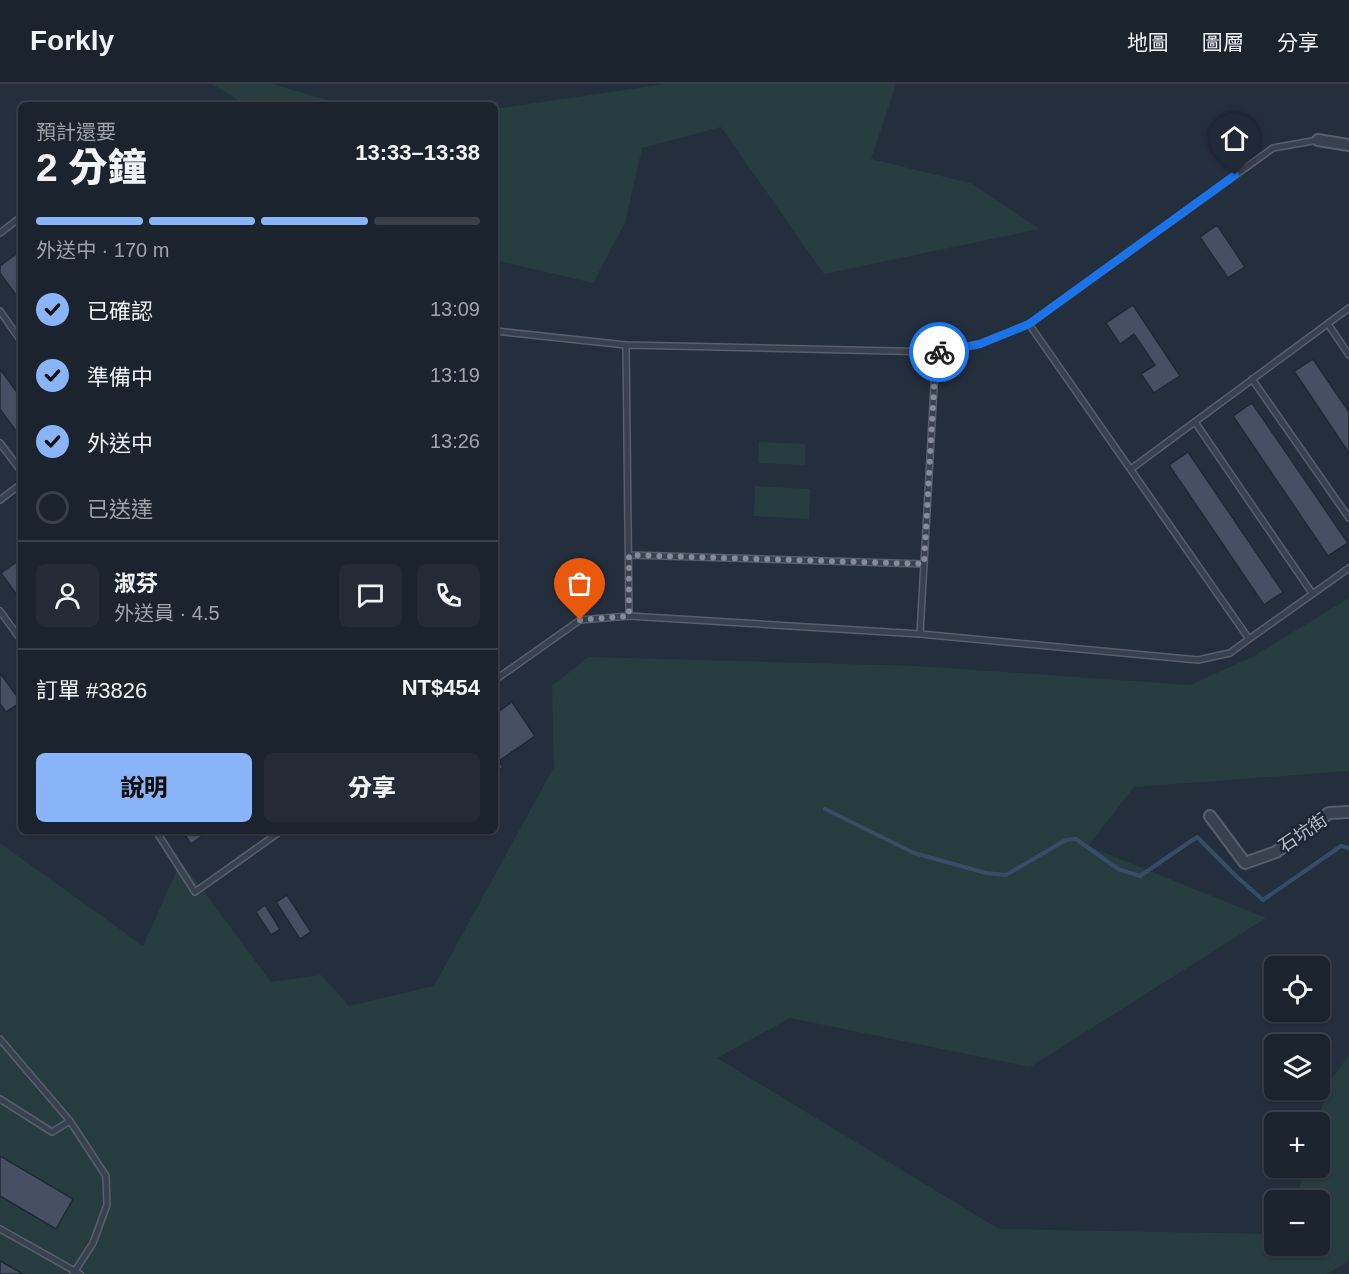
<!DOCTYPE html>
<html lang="zh-TW">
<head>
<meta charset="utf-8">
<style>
  body { margin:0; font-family:Arial,"Noto Sans TC",sans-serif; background:#242b36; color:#f1f3f6; height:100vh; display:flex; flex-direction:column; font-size:22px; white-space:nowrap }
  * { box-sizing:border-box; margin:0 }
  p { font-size:20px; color:#a0a4aa }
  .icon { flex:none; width:33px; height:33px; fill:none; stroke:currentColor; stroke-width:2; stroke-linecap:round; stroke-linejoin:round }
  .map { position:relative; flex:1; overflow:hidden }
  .sheet { position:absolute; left:18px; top:18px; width:480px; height:732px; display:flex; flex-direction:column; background:#1b232e; border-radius:9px; box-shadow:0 2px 4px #0004,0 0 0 2px #39404a }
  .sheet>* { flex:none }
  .fabs { position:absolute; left:1264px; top:872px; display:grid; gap:12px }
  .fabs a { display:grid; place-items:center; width:66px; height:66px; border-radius:9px; background:#1b232e; box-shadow:0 2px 4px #0004,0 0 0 2px #39404a; font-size:30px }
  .pin { position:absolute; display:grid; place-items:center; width:51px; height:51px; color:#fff; margin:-62px -26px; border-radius:50% 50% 50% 0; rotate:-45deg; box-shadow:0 0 6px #0007 }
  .pin .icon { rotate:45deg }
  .courier { position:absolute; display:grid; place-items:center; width:60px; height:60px; margin:-30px; border:4px solid #1a73e8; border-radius:50%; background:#fff; color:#222; box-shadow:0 2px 8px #0007 }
  .head em { font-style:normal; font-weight:800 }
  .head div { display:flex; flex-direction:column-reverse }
  .head { display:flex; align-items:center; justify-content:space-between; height:102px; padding:0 18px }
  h1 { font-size:39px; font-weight:800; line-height:45px }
  .bar { display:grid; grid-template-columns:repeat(4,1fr); gap:9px 6px; align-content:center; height:72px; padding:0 18px }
  .bar i { height:8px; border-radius:4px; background:#39404a }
  .bar .active { background:#8ab4f8 }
  .bar p { grid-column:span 4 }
  .line { display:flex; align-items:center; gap:15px; padding:0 18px; border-top:2px solid #39404a }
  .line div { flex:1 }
  .round { display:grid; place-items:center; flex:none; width:63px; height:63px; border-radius:9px; background:#242b36 }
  ol { padding:0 18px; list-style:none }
  li { display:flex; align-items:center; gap:18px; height:66px }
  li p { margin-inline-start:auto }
  li .icon { padding:6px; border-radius:50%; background:#8ab4f8; color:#111; stroke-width:4 }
  li:last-child { color:#a0a4aa }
  li i { width:33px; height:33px; border:3px solid #39404a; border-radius:50% }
  .cta { display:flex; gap:12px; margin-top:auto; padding:12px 18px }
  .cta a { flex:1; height:69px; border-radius:9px; background:#8ab4f8; color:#111; font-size:24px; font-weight:800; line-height:69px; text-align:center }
  .cta a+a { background:#242b36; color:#f1f3f6 }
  header { display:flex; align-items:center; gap:36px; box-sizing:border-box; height:84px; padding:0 30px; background:#1b232e; border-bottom:2px solid #39404a }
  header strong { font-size:28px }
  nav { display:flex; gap:33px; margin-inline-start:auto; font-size:21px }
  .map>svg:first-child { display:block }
  .green { fill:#263c3f }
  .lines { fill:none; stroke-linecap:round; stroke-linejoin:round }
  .stream { stroke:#394c67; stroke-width:4 }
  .building { fill:#455162; stroke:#1f2835; stroke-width:1.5 }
  .service-casing { stroke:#565f6c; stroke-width:8 }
  .minor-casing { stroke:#565f6c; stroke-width:14 }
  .service { stroke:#38414e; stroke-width:5 }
  .minor { stroke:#38414e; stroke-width:10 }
  .done { stroke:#828b98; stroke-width:6; stroke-dasharray:0 10.8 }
  .route { stroke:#1a73e8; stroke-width:8 }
  .labels { text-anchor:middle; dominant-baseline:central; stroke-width:5; stroke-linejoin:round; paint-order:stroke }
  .street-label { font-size:18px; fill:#b4bcc9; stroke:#1d2633 }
</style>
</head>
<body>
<header>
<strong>Forkly</strong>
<nav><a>地圖</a><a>圖層</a><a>分享</a></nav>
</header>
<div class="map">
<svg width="1349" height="1190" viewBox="0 0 1349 1190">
  <rect width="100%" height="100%" fill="#242f3e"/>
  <path class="green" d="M212 0H272L344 21H246Z
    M666 0H896L871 75 970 99 1039 145 824 190 721 43 642 64 625 139 593 199 495 176V25Z
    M759 358 805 360V381L758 379Z
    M755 402 810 405 809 435 754 432Z
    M1349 514V687L1134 703 1088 762 1266 834 1030 983 790 934 717 974 999 1145 1275 1150V1161H1320V1116H1296L1305 1083H1320V1038H1318L1328 1000 1349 971V1177L1327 1190H0V759L143 862 181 777 271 898 321 891 349 922 434 902 554 683 552 602 588 573 918 582 1190 601 1254 572Z"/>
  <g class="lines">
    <path class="stream" d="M825 725 914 769 986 789 1006 791 1066 756 1076 755 1118 785 1140 792 1197 753 1236 792 1263 816 1341 762 1349 764"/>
  </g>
  <path class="building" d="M1217 141 1245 183 1228 194 1200 153Z
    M16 170 21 178V218L0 189V182Z
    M1133 221 1180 292 1154 309 1141 290 1155 281 1134 250 1120 260 1106 239Z
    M1313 275 1349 328V369L1294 287Z
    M0 285 21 314V354L0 325Z
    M1252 319 1348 459 1328 472 1233 332Z
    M1188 368 1283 508 1264 521 1169 381Z
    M21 475V517L1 489Z
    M0 589 21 618 6 628 0 620Z
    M512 618 535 652 499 677 503 683 495 689V630Z
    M182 747H209L191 760Z
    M287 811 311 848 300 855 276 818Z
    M265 821 280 845 271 851 256 828Z
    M0 1072 73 1115 56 1145 0 1112Z
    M0 1177 23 1190H0Z"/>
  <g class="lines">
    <defs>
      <path id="service" d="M0 149 21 133
        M0 227 21 257
        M1029 240 1249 555 1349 484
        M1328 240 1349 271
        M495 247 626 261 936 268 980 260 1029 240 1273 64 1318 56
        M626 261 629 532
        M936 268 920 550 1198 576 1230 569 1249 555
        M1252 295 1349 434
        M1195 338 1312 509
        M0 359 21 387
        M1131 385 1349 224
        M0 416 21 400
        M629 471 924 480
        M0 527 21 556
        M495 596 580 536 629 532 920 550
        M156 747 195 808 281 747
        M0 955 70 1037 52 1048 0 1015
        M70 1037 106 1092 107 1121 93 1159 73 1190
        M0 1145 80 1190"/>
      <path id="minor" d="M1318 56 1349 61
        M1210 732 1245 779 1276 768 1329 729 1349 728"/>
    </defs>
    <use href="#service" class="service-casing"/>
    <use href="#minor" class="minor-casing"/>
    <use href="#service" class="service"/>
    <use href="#minor" class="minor"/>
  </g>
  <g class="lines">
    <path class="done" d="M580 536 629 532V471L924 480 936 268H939"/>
    <path class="route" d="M939 268 980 260 1029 240 1235 91"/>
  </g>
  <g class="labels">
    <g class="street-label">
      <text transform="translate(1303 749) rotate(-34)">石坑街</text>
    </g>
  </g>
</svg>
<div class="fabs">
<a><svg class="icon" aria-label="locate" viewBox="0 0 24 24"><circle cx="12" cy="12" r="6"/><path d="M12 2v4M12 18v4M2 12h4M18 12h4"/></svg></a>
<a><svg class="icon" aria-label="layers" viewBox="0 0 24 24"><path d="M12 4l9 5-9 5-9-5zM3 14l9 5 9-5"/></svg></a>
<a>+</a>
<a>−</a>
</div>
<div class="pin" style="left:580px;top:536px;background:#ea580c"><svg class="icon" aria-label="bag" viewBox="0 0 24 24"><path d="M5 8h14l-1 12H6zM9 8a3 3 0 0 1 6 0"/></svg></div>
<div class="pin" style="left:1235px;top:91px;background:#1f2937"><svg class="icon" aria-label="home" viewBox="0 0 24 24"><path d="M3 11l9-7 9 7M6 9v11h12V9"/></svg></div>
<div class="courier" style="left:939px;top:268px"><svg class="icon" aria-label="bike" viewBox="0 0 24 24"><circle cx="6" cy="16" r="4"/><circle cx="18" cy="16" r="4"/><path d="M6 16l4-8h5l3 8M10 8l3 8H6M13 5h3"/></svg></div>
<section class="sheet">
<div class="head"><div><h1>2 分鐘</h1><p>預計還要</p></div><em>13:33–13:38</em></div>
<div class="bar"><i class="active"></i><i class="active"></i><i class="active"></i><i></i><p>外送中 · 170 m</p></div>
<ol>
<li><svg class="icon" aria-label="check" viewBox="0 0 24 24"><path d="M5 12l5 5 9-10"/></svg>已確認<p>13:09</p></li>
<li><svg class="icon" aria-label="check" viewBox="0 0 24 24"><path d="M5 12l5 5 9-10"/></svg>準備中<p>13:19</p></li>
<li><svg class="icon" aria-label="check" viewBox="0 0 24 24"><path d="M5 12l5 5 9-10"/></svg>外送中<p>13:26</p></li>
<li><i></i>已送達</li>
</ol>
<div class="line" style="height:108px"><a class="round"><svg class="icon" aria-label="person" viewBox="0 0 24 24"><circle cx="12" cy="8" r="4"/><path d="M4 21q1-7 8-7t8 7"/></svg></a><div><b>淑芬</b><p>外送員 · 4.5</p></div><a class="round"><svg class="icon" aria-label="chat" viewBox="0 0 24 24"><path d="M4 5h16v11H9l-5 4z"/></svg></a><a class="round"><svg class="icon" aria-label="phone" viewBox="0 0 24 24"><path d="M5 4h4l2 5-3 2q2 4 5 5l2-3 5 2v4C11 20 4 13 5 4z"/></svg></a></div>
<div class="line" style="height:78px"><div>訂單 #3826</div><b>NT$454</b></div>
<div class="cta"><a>說明</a><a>分享</a></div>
</section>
</div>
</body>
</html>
